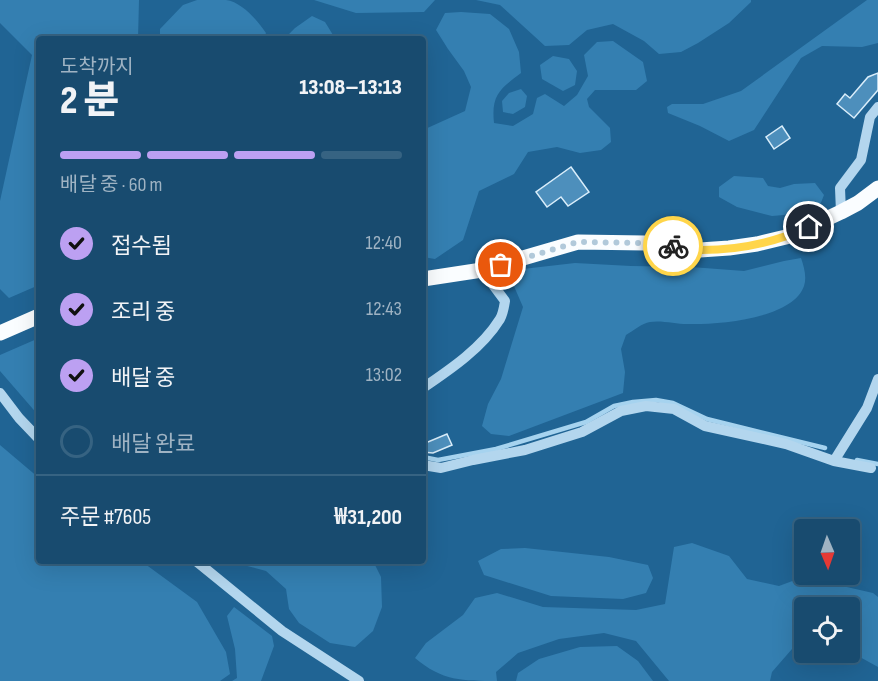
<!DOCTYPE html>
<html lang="ko">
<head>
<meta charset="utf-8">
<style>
  body { margin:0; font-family:"Sofia Sans Condensed","Noto Sans KR",sans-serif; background:#255577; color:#f1f3f6; height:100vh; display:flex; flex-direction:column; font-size:22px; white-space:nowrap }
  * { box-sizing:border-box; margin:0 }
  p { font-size:20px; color:#9fb3c3 }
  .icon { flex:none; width:33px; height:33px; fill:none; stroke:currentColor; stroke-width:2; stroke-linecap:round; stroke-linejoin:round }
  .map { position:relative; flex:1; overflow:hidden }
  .drawer { position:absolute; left:36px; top:36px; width:390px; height:528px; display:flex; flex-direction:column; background:#184b6f; border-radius:6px; box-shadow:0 6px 24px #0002,0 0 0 2px #366382 }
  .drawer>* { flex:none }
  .needle { width:39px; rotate:178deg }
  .tools { position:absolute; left:794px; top:519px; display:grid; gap:12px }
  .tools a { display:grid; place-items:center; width:66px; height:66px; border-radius:6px; background:#184b6f; box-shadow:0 6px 24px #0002,0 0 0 2px #366382; font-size:30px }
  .pin { position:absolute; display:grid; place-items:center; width:51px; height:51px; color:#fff; margin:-26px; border:3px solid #fff; border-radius:50%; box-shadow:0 2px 6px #0007 }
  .courier { position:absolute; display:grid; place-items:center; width:60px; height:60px; margin:-30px; border:4px solid #ffd54a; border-radius:50%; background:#fff; color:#222; box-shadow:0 2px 8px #0007 }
  .summary em { font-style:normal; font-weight:800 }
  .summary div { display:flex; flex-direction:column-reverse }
  .summary { display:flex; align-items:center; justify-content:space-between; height:102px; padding:0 24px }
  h1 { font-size:39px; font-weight:800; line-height:45px }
  .bar { display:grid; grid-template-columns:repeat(4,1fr); gap:9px 6px; align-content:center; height:72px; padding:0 24px }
  .bar i { height:8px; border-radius:4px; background:#366382 }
  .bar .on { background:#bca0f2 }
  .bar p { grid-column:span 4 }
  .line { display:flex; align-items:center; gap:15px; padding:0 24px; border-top:2px solid #366382 }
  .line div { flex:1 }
  ol { padding:0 24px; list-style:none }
  li { display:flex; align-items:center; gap:18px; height:66px }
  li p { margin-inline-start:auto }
  li .icon { padding:6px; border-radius:50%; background:#bca0f2; color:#111; stroke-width:4 }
  li:last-child { color:#9fb3c3 }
  li i { width:33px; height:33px; border:3px solid #366382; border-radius:50% }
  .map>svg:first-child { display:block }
  .green { fill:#347fb1 }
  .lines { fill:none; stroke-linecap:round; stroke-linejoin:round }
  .stream { stroke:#a6d3ef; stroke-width:4.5 }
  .building { fill:#4d8fbc; stroke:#d9edfa; stroke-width:1.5 }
  .minor { stroke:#b3d6ee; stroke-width:10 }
  .major { stroke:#fafdff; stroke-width:15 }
  .done { stroke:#b1c9da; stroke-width:6; stroke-dasharray:0 10.8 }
  .route { stroke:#ffd54a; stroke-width:8 }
</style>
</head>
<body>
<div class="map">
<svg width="878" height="681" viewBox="0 0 878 681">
  <rect width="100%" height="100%" fill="#206494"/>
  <path class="green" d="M0 0H139L138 39H39V285L9 298 0 289V201L32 55 0 23Z
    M197 0C207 0 217 0 226 0 242 2 258 21 266 33L263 39H160V29L183 5Z
    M314 0H435L424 12 356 13Z
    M476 0H751V2L729 23 698 43 681 52 659 54 644 41 613 24 587 30 569 45 545 46 500 5Z
    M867 0H878V43L862 47 822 46 801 58 754 130 729 141 700 126 668 113 667 107 672 104H703L741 91Z
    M461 12 490 14 509 29 519 52 521 73C500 89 491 95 494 123L513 126 533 114 537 98 545 94 564 106 577 95 588 76 584 55 597 42 613 41 643 62 647 81 636 90H595L587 99 589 107 610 128 611 142 601 150 580 153 557 147 528 152 514 174 479 191 463 240 435 259 423 257V130L465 111 471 87 464 71 448 49 436 30 445 13Z
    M312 16 325 22 333 35 329 39H284L295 28Z
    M553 56 569 59 577 71 575 85 563 91 542 79 540 65Z
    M521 89 527 96 525 107 513 114 503 112 502 101 509 93Z
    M734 176 763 178 768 186 780 188 794 184 815 183 824 195 820 205 807 213 772 216 737 207 719 197V187Z
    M801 258C804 267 807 277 804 286 793 319 716 325 687 324 676 324 661 320 650 322 642 323 633 331 626 335L621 349 625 372 623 393 509 436 491 434 482 426 488 404 501 379 523 307 510 277 514 270 575 263 631 266 691 267 744 271 784 261Z
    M39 338V416L0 371V355Z
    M0 445 39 478V561H141L197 602 226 652 230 674 220 681H0Z
    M692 543 729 556 747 579 779 586 803 577 873 593 878 597V667L849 651V608H804V648L792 649 772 672 770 681H669L636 641 604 633 559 639 518 653 496 672 497 681C463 681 442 681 415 658L426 643 463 615 475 598 497 593 543 607 636 610 665 604 674 547Z
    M525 548 609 557 648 565 653 578 646 593 623 599 551 596 484 575 478 561 501 549Z
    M228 561H373L381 577 382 607 373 631 355 647 330 643 299 623 289 609 286 589 266 571Z
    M234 607 272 636 274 646 261 681H232L237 678 235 649 227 616Z
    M617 646 638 661 653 681H516L518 673 539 659 580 647Z"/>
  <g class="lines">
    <path class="stream" d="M423 457 438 460 496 449 586 422 614 406 633 402 656 400 673 403 707 419 825 448
      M857 460 878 464"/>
  </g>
  <path class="building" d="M878 73V90L854 118 837 104 845 94 850 98 868 77Z
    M782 126 790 138 774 149 766 137Z
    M571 167 589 192 568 206 561 197 547 207 536 192Z
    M447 434 452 445 433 453 423 452V444Z"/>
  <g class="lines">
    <path class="minor" d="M841 212 840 188 861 160 870 117 878 107
      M423 388C451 369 482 348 500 319 503 314 504 307 505 301L482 270
      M0 393 19 418 39 439
      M834 461 867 408 878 379
      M423 465 441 468 473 460 525 450 582 432 621 411 646 406 674 409 705 426 786 444 834 461 871 468
      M196 561 282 631 359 681"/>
    <path class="major" d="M423 279 482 270 578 242 645 243 700 250 729 248 757 244 790 236 841 212 858 203 878 188
      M0 333 39 316"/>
  </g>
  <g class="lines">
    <path class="done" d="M501 265 578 242 645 243 673 246"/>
    <path class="route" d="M673 246C682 248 692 250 702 250 738 250 776 242 809 227"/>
  </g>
</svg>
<div class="tools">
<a><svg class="needle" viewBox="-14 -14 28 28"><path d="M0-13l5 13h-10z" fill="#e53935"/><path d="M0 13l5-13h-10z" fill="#9fb3c3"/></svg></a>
<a><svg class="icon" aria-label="locate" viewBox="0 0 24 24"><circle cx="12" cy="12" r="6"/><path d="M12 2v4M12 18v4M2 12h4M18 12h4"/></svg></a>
</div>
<div class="pin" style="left:501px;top:265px;background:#ea580c"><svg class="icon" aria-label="bag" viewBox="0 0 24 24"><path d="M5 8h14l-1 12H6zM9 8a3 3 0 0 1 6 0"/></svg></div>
<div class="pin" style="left:809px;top:227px;background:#1f2937"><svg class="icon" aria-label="home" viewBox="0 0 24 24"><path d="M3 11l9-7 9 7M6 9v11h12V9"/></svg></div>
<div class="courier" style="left:673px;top:246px"><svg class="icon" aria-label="bike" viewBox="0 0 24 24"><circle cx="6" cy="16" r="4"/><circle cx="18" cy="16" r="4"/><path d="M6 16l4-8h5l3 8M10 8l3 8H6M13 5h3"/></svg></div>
<section class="drawer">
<div class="summary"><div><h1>2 분</h1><p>도착까지</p></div><em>13:08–13:13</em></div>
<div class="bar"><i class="on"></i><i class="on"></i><i class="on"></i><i></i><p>배달 중 · 60 m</p></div>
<ol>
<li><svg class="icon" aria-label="check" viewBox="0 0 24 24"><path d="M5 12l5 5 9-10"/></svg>접수됨<p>12:40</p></li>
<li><svg class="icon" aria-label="check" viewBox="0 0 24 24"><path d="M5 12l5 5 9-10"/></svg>조리 중<p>12:43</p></li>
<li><svg class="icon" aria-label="check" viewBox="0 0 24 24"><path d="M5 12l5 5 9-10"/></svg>배달 중<p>13:02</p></li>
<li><i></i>배달 완료</li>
</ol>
<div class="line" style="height:78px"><div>주문 #7605</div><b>₩31,200</b></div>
</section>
</div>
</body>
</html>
